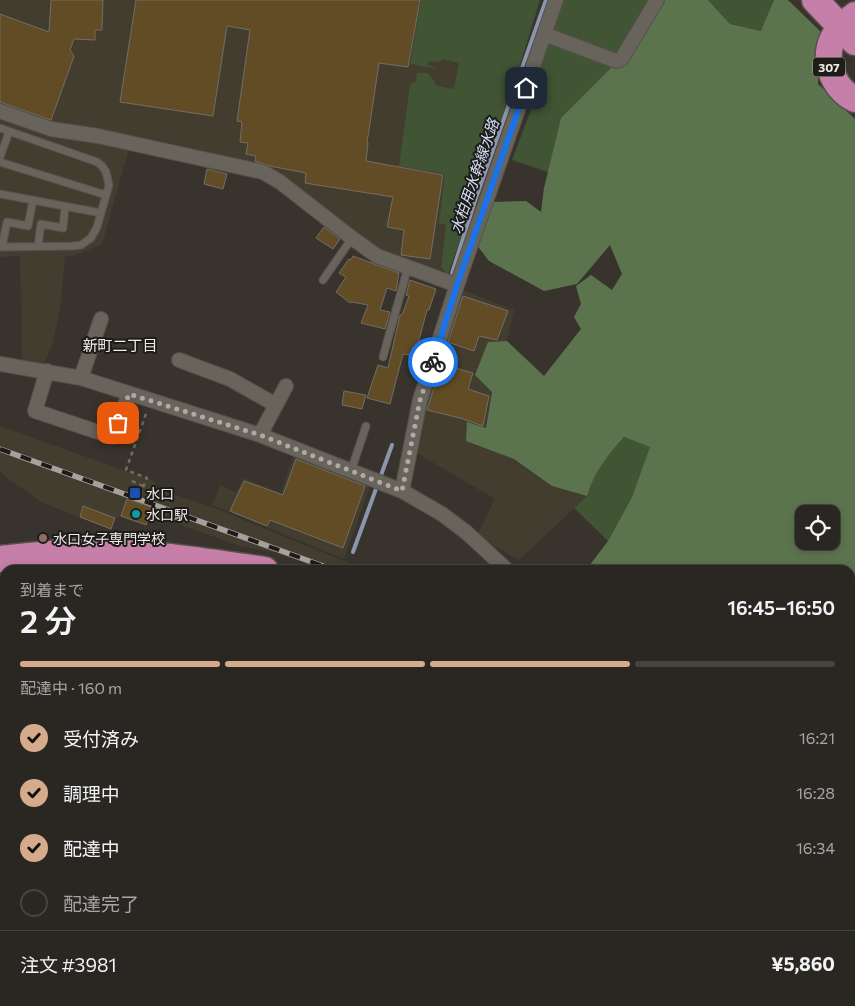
<!DOCTYPE html>
<html lang="ja">
<head>
<meta charset="utf-8">
<style>
  body { margin:0; font-family:Commissioner,"Noto Sans JP",sans-serif; background:#322f2a; color:#f1f3f6; height:100vh; display:flex; flex-direction:column; font-size:19px; white-space:nowrap }
  * { box-sizing:border-box; margin:0 }
  p { font-size:16px; color:#a5a5a5 }
  .icon { flex:none; width:28px; height:28px; fill:none; stroke:currentColor; stroke-width:2; stroke-linecap:round; stroke-linejoin:round }
  .map { position:relative; flex:1; overflow:hidden }
  .panel { position:absolute; left:0px; top:565px; width:855px; height:441px; display:flex; flex-direction:column; background:#2a2722; border-radius:15px 15px 0 0; box-shadow:0 2px 8px #0003,0 0 0 1px #464440 }
  .panel>* { flex:none }
  .tools { position:absolute; left:795px; top:505px; display:grid; gap:10px }
  .tools a { display:grid; place-items:center; width:45px; height:45px; border-radius:10px; background:#2a2722; box-shadow:0 2px 8px #0003,0 0 0 1px #464440; font-size:25px }
  .pin { position:absolute; display:grid; place-items:center; width:42px; height:42px; color:#fff; margin:-21px; border-radius:10px; box-shadow:0 2px 8px #0006 }
  .courier { position:absolute; display:grid; place-items:center; width:50px; height:50px; margin:-25px; border:4px solid #1a73e8; border-radius:50%; background:#fff; color:#222; box-shadow:0 1px 6px #0007 }
  .overview em { font-style:normal; font-weight:600 }
  .overview div { display:flex; flex-direction:column-reverse }
  .overview { display:flex; align-items:center; justify-content:space-between; height:85px; padding:0 20px }
  h1 { font-size:32px; font-weight:600; line-height:38px }
  .bar { display:grid; grid-template-columns:repeat(4,1fr); gap:8px 5px; align-content:center; height:60px; padding:0 20px }
  .bar i { height:6px; border-radius:4px; background:#464440 }
  .bar .selected { background:#d6ab8b }
  .bar p { grid-column:span 4 }
  .line { display:flex; align-items:center; gap:12px; padding:0 20px; border-top:1px solid #464440 }
  .line div { flex:1 }
  ol { padding:0 20px; list-style:none }
  li { display:flex; align-items:center; gap:15px; height:55px }
  li p { margin-inline-start:auto }
  li .icon { padding:5px; border-radius:50%; background:#d6ab8b; color:#111; stroke-width:4 }
  li:last-child { color:#a5a5a5 }
  li i { width:28px; height:28px; border:2px solid #464440; border-radius:50% }
  .map>svg:first-child { display:block }
  .built { fill:#433d30 }
  .green { fill:#415434 }
  .forest { fill:#5c744e; fill-rule:evenodd }
  .lines { fill:none; stroke-linecap:round; stroke-linejoin:round }
  .stream { stroke:#8a96ae; stroke-width:4 }
  .building { fill:#624c25; stroke:#726d65 }
  .lane-casing { stroke:#55514c; stroke-width:9 }
  .street-casing { stroke:#55514c; stroke-width:16 }
  .secondary-casing { stroke:#55514c; stroke-width:22 }
  .highway-casing { stroke:#55514c; stroke-width:29 }
  .path { stroke:#706c66; stroke-width:2.5; stroke-dasharray:4 4; stroke-linecap:butt }
  .lane { stroke:#68635b; stroke-width:7 }
  .street { stroke:#68635b; stroke-width:14 }
  .secondary { stroke:#846b72; stroke-width:20 }
  .highway { stroke:#c57fa8; stroke-width:26 }
  .rail-casing { stroke:#a5a29d; stroke-width:5.5 }
  .rail { stroke:#1e1c19; stroke-width:4; stroke-dasharray:11; stroke-linecap:butt }
  .done { stroke:#aeaba6; stroke-width:5; stroke-dasharray:0 9 }
  .route { stroke:#1a73e8; stroke-width:6 }
  .transit-dot { fill:#1a4fb4; stroke:#1e1c19; stroke-width:2 }
  .culture-dot { fill:#0f9aa8; stroke:#1e1c19; stroke-width:2 }
  .education-dot { fill:#8d6e63; stroke:#1e1c19; stroke-width:2 }
  .labels { text-anchor:middle; dominant-baseline:central; stroke-width:4; stroke-linejoin:round; paint-order:stroke }
  .shield { fill:#1e1c19; stroke:#b0ada9; stroke-width:1 }
  .shield-label { font-size:12px; font-weight:bold; fill:#eeebe7 }
  .poi-label { font-size:14px; fill:#eeebe7; stroke:#1e1c19; text-anchor:start }
  .water-label { font-size:15px; font-style:italic; fill:#d2def8; stroke:#1e1c19 }
  .neighbourhood-label { font-size:15px; fill:#eeebe7; stroke:#1e1c19 }
</style>
</head>
<body>
<div class="map">
<svg width="855" height="1006" viewBox="0 0 855 1006">
  <rect width="100%" height="100%" fill="#38342d"/>
  <path class="built" d="M0 0H539L536 14 444 272 379 251 270 170 251 162 161 141 36 120 0 107Z
    M0 116 129 149 102 244 73 256H65L60 311 52 345 44 364 22 360 20 256 0 257Z
    M460 289 514 310 507 341 488 342 492 392 486 428 466 441 514 459 552 486 587 496 519 560 477 536 495 499 415 452 425 403Z
    M0 426 156 482 154 488 214 508 366 570H322L280 553 240 546 150 514 146 525 123 517 115 518 111 529 43 503 7 478 0 471Z
    M294 454 371 483 344 559 213 505 220 485 236 492 244 478 281 493Z
    M850 730H855V752L850 751Z"/>
  <path class="green" d="M421 0H540L515 81 448 275 441 267 446 225 439 223 445 174 399 166 410 85 416 81 417 73H428L437 86 454 89 459 63 442 59 441 62 429 61 428 65 439 69 410 64Z
    M560 0H655L620 58 548 33Z
    M708 0H774L762 31 730 24Z
    M547 38 616 62 551 173 512 160 534 102 526 97Z
    M624 437 651 447 632 497 608 541 574 508 587 496 591 482 602 462Z
    M850 909 855 911V940L850 953Z"/>
  <path class="forest" d="M662 0H708L730 24 761 31 774 0H788L820 31 818 84 855 119V718L850 717V570H586L608 541 632 497 650 447 624 437C607 456 594 472 587 496L552 486 514 459 466 441 467 422 486 428 492 392 475 375 488 342 507 341 544 376 581 329 574 317 581 304 576 286 591 275 612 290 622 274 610 245 577 284 544 291 489 261 476 244 491 202 526 201 541 212 544 188 561 118 617 62ZM804 514H831V541H804Z
    M5 806V1001H101L103 1006H0V809Z"/>
  <g class="lines">
    <path class="stream" d="M452 273 476 198 546 0
      M353 552 392 445"/>
  </g>
  <path class="building" d="M51 0H103L102 30H95V40L74 39 70 50 74 56 51 120 0 102V14L49 32Z
    M136 0H420L408 67 379 63 367 143H368L366 161 443 175 430 259 401 255 404 230 387 227 393 197 305 183 306 173 270 166 255 161 256 156 246 154 248 143 240 142 242 122 237 121 250 30 227 26 213 116 120 102Z
    M207 169 227 174 223 189 204 184Z
    M324 227 340 239 333 249 316 238Z
    M353 256 399 273 396 291 387 288 380 310 390 312 385 329 361 323 368 305 352 302 350 303 336 292 346 277 339 273 349 259 351 260Z
    M410 280 436 289 429 310H427L419 340 413 356 403 354 390 404 367 398 378 365 388 368 400 315H402L409 296 406 295Z
    M463 296 508 311 497 340 479 336 474 351 448 342Z
    M441 364 473 373 468 389 489 396 483 426 460 418 427 410Z
    M344 391 366 395 362 409 342 405Z
    M296 459 365 486 343 548 270 520 267 526 230 511 244 481 283 495Z
    M127 499 152 507 146 525 121 516Z
    M83 506 115 518 111 529 80 517Z"/>
  <g class="lines">
    <defs>
      <path id="lane" d="M0 128 97 162 102 166 106 172 109 185 97 227 91 238 81 245 73 246 0 247
        M0 157 9 132
        M0 162 106 195
        M0 194 101 213
        M38 246 41 224 63 228 65 207
        M2 247 7 222 28 226 33 200
        M323 280 352 238
        M383 357 408 267
        M351 471 366 426"/>
      <path id="street" d="M544 34 616 61 621 60 657 0
        M0 111 51 129 98 136 263 172 280 182 352 238 377 256 457 285
        M179 360 230 379 276 405
        M0 364 81 378 260 435 402 491 442 514 466 532 507 570
        M47 371 35 411 113 437 129 394
        M81 378 101 319
        M260 435 286 386
        M402 491 420 400 457 285 556 0
        M0 606H5
        M850 903 855 905
        M0 966 5 963
        M850 998 855 1000
        M78 1001 81 1006
        M109 1001 112 1006
        M241 1001 311 1006
        M324 1001 327 1006
        M345 1006 347 1001
        M413 1006 414 1001
        M509 1006 512 1001
        M601 1006 603 1001
        M773 1006 775 1001"/>
      <path id="secondary" d="M686 1006 688 1001"/>
      <path id="highway" d="M815 0 855 42
        M855 15C848 21 840 27 835 35 821 56 832 89 855 99
        M0 559C30 556 61 552 91 552 149 552 208 562 265 570
        M850 806 855 808"/>
    </defs>
    <use href="#lane" class="lane-casing"/>
    <use href="#street" class="street-casing"/>
    <use href="#secondary" class="secondary-casing"/>
    <use href="#highway" class="highway-casing"/>
    <path class="path" d="M132 481 143 486
      M137 502 147 478 126 470 147 411"/>
    <use href="#lane" class="lane"/>
    <use href="#street" class="street"/>
    <use href="#secondary" class="secondary"/>
    <use href="#highway" class="highway"/>
    <defs>
      <path id="rail" d="M0 449 334 570
        M850 736 855 737"/>
    </defs>
    <use href="#rail" class="rail-casing"/>
    <use href="#rail" class="rail"/>
  </g>
  <g class="lines">
    <path class="done" d="M118 423 129 394 260 435 402 491 420 400 433 362"/>
    <path class="route" d="M433 362 457 285 526 88"/>
  </g>
  <rect class="transit-dot" x="129" y="487" width="12" height="12" rx="2.5"/>
  <circle class="culture-dot" cx="136" cy="514" r="5"/>
  <circle class="education-dot" cx="43" cy="538" r="5"/>
  <g class="labels">
    <rect class="shield" x="813" y="57.5" width="32" height="19" rx="4"/>
    <g class="shield-label">
      <text x="829" y="67">307</text>
    </g>
    <g class="poi-label">
      <text x="146" y="493">水口</text>
      <text x="146" y="514">水口駅</text>
      <text x="53" y="538">水口女子専門学校</text>
    </g>
    <g class="water-label">
      <text transform="translate(474 176) rotate(-71)">水柏用水幹線水路</text>
    </g>
    <g class="neighbourhood-label">
      <text x="120" y="345">新町二丁目</text>
    </g>
  </g>
</svg>
<div class="tools">
<a><svg class="icon" aria-label="locate" viewBox="0 0 24 24"><circle cx="12" cy="12" r="6"/><path d="M12 2v4M12 18v4M2 12h4M18 12h4"/></svg></a>
</div>
<div class="pin" style="left:118px;top:423px;background:#ea580c"><svg class="icon" aria-label="bag" viewBox="0 0 24 24"><path d="M5 8h14l-1 12H6zM9 8a3 3 0 0 1 6 0"/></svg></div>
<div class="pin" style="left:526px;top:88px;background:#1f2937"><svg class="icon" aria-label="home" viewBox="0 0 24 24"><path d="M3 11l9-7 9 7M6 9v11h12V9"/></svg></div>
<div class="courier" style="left:433px;top:362px"><svg class="icon" aria-label="bike" viewBox="0 0 24 24"><circle cx="6" cy="16" r="4"/><circle cx="18" cy="16" r="4"/><path d="M6 16l4-8h5l3 8M10 8l3 8H6M13 5h3"/></svg></div>
<section class="panel">
<div class="overview"><div><h1>2 分</h1><p>到着まで</p></div><em>16:45–16:50</em></div>
<div class="bar"><i class="selected"></i><i class="selected"></i><i class="selected"></i><i></i><p>配達中 · 160 m</p></div>
<ol>
<li><svg class="icon" aria-label="check" viewBox="0 0 24 24"><path d="M5 12l5 5 9-10"/></svg>受付済み<p>16:21</p></li>
<li><svg class="icon" aria-label="check" viewBox="0 0 24 24"><path d="M5 12l5 5 9-10"/></svg>調理中<p>16:28</p></li>
<li><svg class="icon" aria-label="check" viewBox="0 0 24 24"><path d="M5 12l5 5 9-10"/></svg>配達中<p>16:34</p></li>
<li><i></i>配達完了</li>
</ol>
<div class="line" style="height:65px"><div>注文 #3981</div><b>¥5,860</b></div>
</section>
</div>
</body>
</html>
